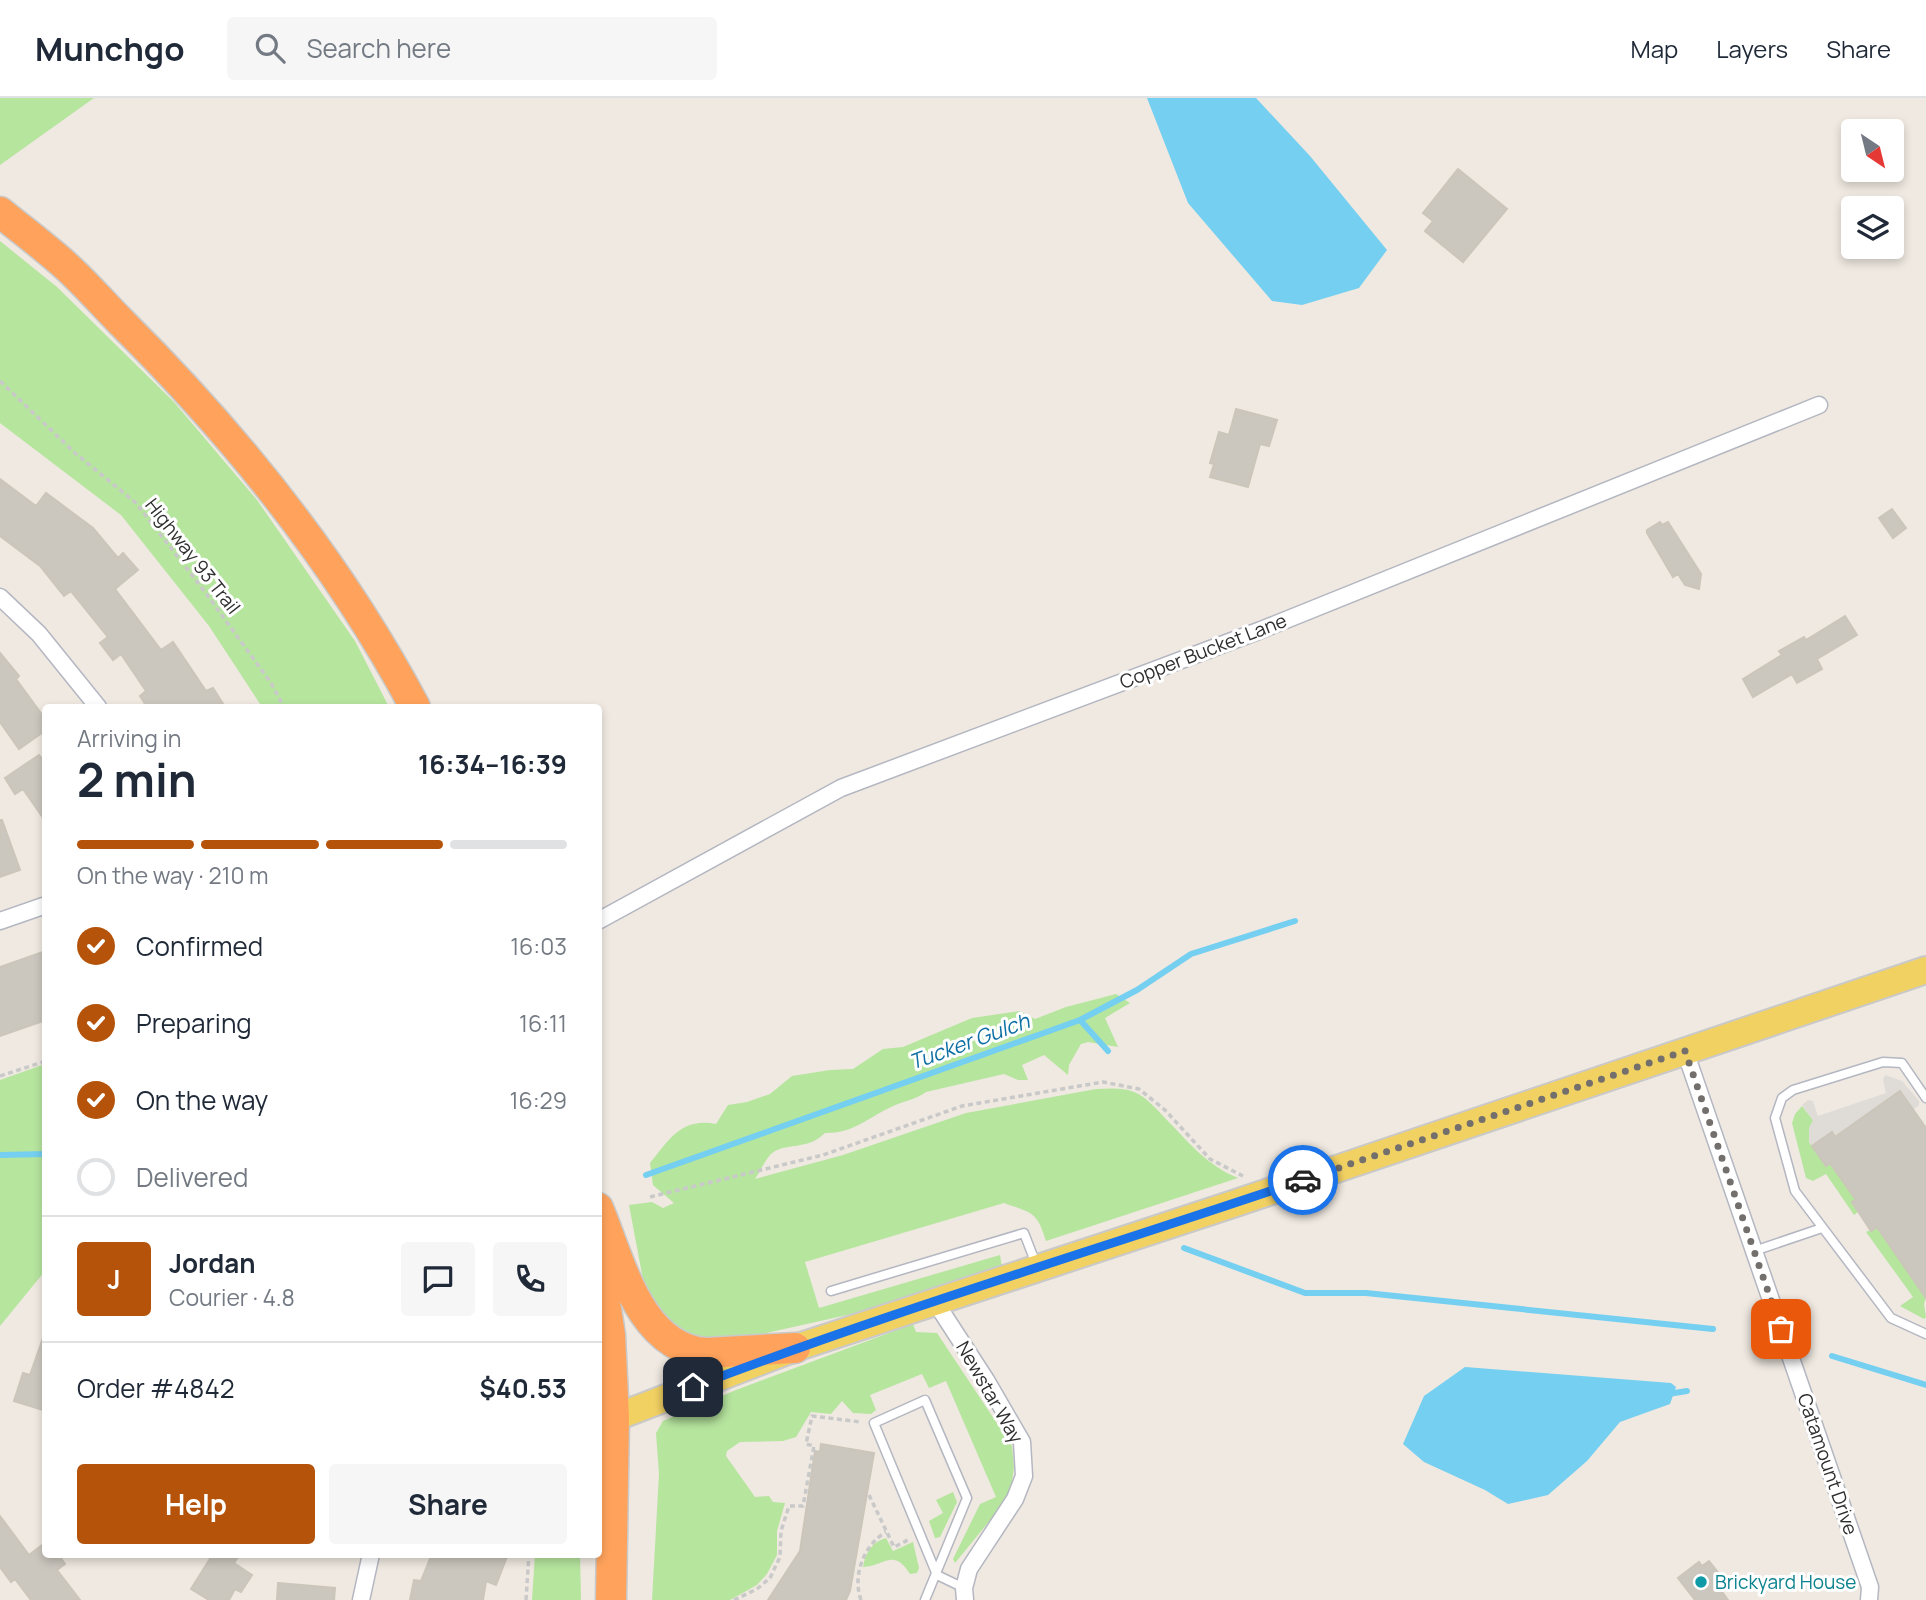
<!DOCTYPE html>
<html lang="en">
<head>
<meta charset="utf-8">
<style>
  body { margin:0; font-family:Manrope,sans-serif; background:#f6f6f7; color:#1f2937; height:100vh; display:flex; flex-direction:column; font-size:26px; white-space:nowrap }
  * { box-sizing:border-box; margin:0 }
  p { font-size:23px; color:#747a83 }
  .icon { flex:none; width:38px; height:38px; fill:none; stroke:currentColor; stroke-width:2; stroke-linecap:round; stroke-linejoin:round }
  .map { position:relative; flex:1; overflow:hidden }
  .sheet { position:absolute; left:42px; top:606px; width:560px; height:854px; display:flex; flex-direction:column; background:#fff; border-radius:7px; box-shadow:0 4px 10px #0003 }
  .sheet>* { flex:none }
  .needle { width:46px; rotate:145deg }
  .buttons { position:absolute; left:1841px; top:21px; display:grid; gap:14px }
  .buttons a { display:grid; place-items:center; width:63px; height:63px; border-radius:7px; background:#fff; box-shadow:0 4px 10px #0003; font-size:35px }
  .pin { position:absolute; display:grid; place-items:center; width:60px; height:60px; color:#fff; margin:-30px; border-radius:14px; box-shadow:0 4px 10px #0006 }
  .courier { position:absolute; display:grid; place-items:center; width:70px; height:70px; margin:-35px; border:5px solid #1a73e8; border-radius:50%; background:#fff; color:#222; box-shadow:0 2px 9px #0007 }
  .headline em { font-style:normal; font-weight:700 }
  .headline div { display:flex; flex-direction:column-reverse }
  .headline { display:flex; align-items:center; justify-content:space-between; height:119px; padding:0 35px }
  h1 { font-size:46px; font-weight:700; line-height:52px }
  .bar { display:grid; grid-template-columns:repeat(4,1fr); gap:10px 7px; align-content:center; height:84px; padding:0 35px }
  .bar i { height:9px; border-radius:5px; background:#e0e1e3 }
  .bar .current { background:#b45309 }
  .bar p { grid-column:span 4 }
  .line { display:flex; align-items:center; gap:18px; padding:0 35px; border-top:2px solid #e0e1e3 }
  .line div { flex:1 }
  .round { display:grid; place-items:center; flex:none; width:74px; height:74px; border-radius:7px; background:#f6f6f7 }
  ol { padding:0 35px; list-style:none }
  li { display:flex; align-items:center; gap:21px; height:77px }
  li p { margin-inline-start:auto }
  li .icon { padding:7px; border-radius:50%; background:#b45309; color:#fff; stroke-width:4 }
  li:last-child { color:#747a83 }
  li i { width:38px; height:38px; border:4px solid #e0e1e3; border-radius:50% }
  .cta { display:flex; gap:14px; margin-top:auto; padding:14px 35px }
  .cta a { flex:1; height:80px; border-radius:7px; background:#b45309; color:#fff; font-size:28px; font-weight:700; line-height:80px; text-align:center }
  .cta a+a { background:#f6f6f7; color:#1f2937 }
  header { display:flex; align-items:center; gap:42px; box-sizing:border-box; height:98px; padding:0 35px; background:#fff; border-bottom:2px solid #e0e1e3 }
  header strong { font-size:33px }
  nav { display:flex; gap:38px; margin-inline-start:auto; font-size:24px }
  .search { width:490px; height:63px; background:#f6f6f7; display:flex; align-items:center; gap:18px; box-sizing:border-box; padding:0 24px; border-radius:7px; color:#747a83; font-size:26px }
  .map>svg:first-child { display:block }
  .green { fill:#b6e59e }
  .plaza { fill:#dfdcd8 }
  .water { fill:#75cff0 }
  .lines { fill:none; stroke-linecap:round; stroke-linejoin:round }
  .stream { stroke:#75cff0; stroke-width:6 }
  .building { fill:#cbc7bf; stroke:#cbc5ba; stroke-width:2 }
  .lane-casing { stroke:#b4b7c1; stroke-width:11 }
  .street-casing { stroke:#b4b7c1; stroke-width:19 }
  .primary-casing { stroke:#c9c9c9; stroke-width:30 }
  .highway-casing { stroke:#c9c9c9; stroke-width:33 }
  .path { stroke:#c9c9c9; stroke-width:3.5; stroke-dasharray:5 3.5; stroke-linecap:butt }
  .lane { stroke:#fff; stroke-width:8 }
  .street { stroke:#fff; stroke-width:16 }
  .primary { stroke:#f2d163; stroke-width:26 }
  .highway { stroke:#ffa35c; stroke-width:30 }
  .done { stroke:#726f6d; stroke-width:7; stroke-dasharray:0 12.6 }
  .route { stroke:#1a73e8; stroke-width:9 }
  .culture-dot { fill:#0f9aa8; stroke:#fff; stroke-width:2.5 }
  .labels { text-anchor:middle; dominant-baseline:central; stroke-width:6; stroke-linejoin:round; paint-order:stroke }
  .street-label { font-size:19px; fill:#2e2e2e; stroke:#fff }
  .culture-label { font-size:19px; fill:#0d838f; stroke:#fff; text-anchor:start }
  .water-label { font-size:21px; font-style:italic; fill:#0d6fa3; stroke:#fff }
</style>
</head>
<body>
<header>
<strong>Munchgo</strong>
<div class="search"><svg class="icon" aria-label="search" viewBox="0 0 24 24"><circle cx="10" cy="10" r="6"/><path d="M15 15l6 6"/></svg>Search here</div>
<nav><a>Map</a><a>Layers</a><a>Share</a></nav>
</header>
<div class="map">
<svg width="1926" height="1502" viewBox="0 0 1926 1502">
  <rect width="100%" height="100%" fill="#efe9e1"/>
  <path class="green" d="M0 0H94L0 67Z
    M0 143 57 189 174 304 257 402 355 543 389 609H262L209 528 121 417 0 325Z
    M1116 896 1130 905 1105 920 1118 949 1088 944 1081 946 1069 967 1068 977 1044 957 1022 967 1028 982H1018L1004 976 926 994C915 1002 903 1003 891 1009 866 1021 854 1035 825 1035 806 1054 784 1043 770 1057 764 1064 760 1074 755 1081L843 1057 966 1015 1096 991C1108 991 1122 989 1134 994 1147 999 1157 1012 1167 1022 1189 1045 1208 1068 1238 1080L1046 1143C1037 1113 1032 1115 1004 1105L805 1164 819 1210 1000 1157 1002 1169 874 1211 748 1239 704 1244 673 1230 645 1192 629 1107 652 1104 663 1110 674 1105 653 1087 650 1065C669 1042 681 1019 716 1026L728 1007 747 1004 770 996 792 978 830 972 853 971 883 951 903 949 972 920 1019 913 1035 921 1066 909Z
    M45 966V1173L0 1228V982Z
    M1802 1008 1813 1022 1809 1044 1826 1068 1830 1065 1856 1102 1852 1105 1858 1114 1854 1117 1826 1076 1813 1083 1806 1080 1792 1025 1795 1016Z
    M1877 1129 1926 1200 1924 1206 1926 1219 1924 1221 1900 1208 1913 1199 1866 1134Z
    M913 1226 916 1234 937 1235 1012 1348 1014 1369 1010 1398 955 1465 953 1461 980 1406 996 1399 946 1283 929 1290 922 1276 870 1297 876 1312 871 1316 853 1315 842 1303 831 1316 811 1314 796 1339 783 1343 740 1344 727 1353 726 1358 755 1399 769 1398 773 1404 785 1405 777 1433V1457L767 1476 757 1487 730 1502H652L659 1376 656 1335 663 1323 736 1292Z
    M953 1394 957 1404 940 1439 935 1440 929 1423 943 1415 936 1402Z
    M886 1440 893 1453 913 1444 919 1470 917 1475 910 1476C893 1449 884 1469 863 1469 865 1455 872 1444 886 1440Z
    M535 1456H580L581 1502H532Z"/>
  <path class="plaza" d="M1885 977 1902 983 1919 1003V1007L1913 1012 1900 994 1835 1039 1832 1034 1812 1048 1809 1044V1030L1813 1022 1802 1007 1808 1002 1813 1003 1818 1018 1886 995 1883 982Z"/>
  <path class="water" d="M1147 0H1256L1310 58 1387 152 1359 190 1302 207 1272 203 1188 105Z
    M1465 1269 1671 1285 1676 1289 1670 1306 1620 1324 1587 1363 1548 1397 1508 1406 1485 1392 1424 1364 1403 1346 1424 1298Z"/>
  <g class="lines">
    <path class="stream" d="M1080 922 1108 953
      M0 1057 46 1056
      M646 1077 1080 922 1137 892 1191 856 1295 823
      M1184 1150 1305 1195H1366L1713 1231
      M1832 1258 1926 1287
      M1668 1296 1687 1293"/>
  </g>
  <path class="building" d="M1458 71 1507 111 1463 164 1425 133 1433 123 1423 115Z
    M1236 311 1277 322 1269 348 1260 346 1248 389 1210 379 1214 366 1210 365 1219 334 1229 337Z
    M0 381 36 408 46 395 93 430 118 460 123 455 138 472 115 491 161 552 173 544 206 593 213 590 225 609H147L140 598 146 593 121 556 113 562 100 545 108 539 71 493 64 498 40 468 0 438Z
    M1892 411 1906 430 1893 440 1879 420Z
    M1660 424 1662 427 1668 424 1701 476 1699 491 1685 487 1678 476 1673 479 1647 435V432Z
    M1845 518 1857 537 1817 561 1822 571 1797 585 1792 576 1753 599 1743 581 1782 557 1779 553 1804 539 1806 542Z
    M0 555 19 578 16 581 46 622V632L19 651 0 624Z
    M39 657 46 666V724L23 691 15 696 5 680Z
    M0 722H2L20 772 0 779Z
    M46 853V922L0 938V869Z
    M1900 993 1926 1030V1200L1877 1129 1871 1133 1852 1104 1856 1102 1830 1065 1826 1068 1812 1048 1832 1034 1835 1039Z
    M43 1240 46 1241V1313L14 1303 23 1275 30 1277Z
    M821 1346 874 1355 850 1493 846 1502H768L800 1453 815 1353 820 1354Z
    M0 1418 29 1457 46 1444V1456H58L65 1466 57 1472 80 1502H31L15 1481 11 1484 0 1469Z
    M213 1456H240L234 1465 252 1477 241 1494 235 1491 229 1502H209L191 1491Z
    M432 1456H508L496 1487 486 1483 483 1502H410L414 1482 421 1483Z
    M1709 1463 1724 1482 1717 1487 1728 1502H1695L1678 1480 1699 1464 1702 1468Z
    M278 1485 335 1490 334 1502H277Z"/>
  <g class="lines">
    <defs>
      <path id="lane" d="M1926 1000 1902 965 1883 964 1793 992 1782 1000 1775 1020 1795 1093 1891 1220 1926 1236
        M1754 1153 1822 1130
        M831 1193 1024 1135 1036 1166
        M925 1502 967 1400 925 1302 874 1325 937 1477 964 1490"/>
      <path id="street" d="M0 499 39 536 98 609
        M0 823 46 807
        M598 823 841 690 1261 532 1819 307
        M1685 953 1870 1489 1869 1502
        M934 1202 986 1282 1022 1344 1024 1378 1015 1401 969 1471 964 1490 965 1502
        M361 1502 371 1456"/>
      <path id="primary" d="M614 1320 795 1250 1236 1105 1926 872"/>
      <path id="highway" d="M0 114C22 132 45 149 66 168 86 186 103 206 122 225 235 337 340 468 415 609
        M598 1110C620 1162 639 1250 706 1255L795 1250
        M598 1159 610 1237 614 1320 611 1502"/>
    </defs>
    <use href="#lane" class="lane-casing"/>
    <use href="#street" class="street-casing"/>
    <use href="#primary" class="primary-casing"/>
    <use href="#highway" class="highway-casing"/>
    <path class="path" d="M0 283 75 355 136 405 205 494 271 585 284 609
      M0 978 46 963
      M650 1099 823 1057 962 1008 1103 984 1139 991 1165 1012 1210 1061 1243 1078
      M869 1397 894 1449 908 1442
      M526 1502 529 1456
      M734 1502 757 1491 770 1480 780 1459 781 1433 789 1408H803L814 1348 806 1346 812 1318 861 1324
      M861 1502C852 1477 864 1447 886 1434"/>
    <use href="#lane" class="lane"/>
    <use href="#street" class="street"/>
    <use href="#primary" class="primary"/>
    <use href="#highway" class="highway"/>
  </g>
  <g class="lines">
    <path class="done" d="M1303 1082 1685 953 1781 1231"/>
    <path class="route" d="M693 1289C894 1212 1100 1151 1303 1082"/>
  </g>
  <circle class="culture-dot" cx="1701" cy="1484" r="7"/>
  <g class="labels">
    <g class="street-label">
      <text transform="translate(193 458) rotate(52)">Highway 93 Trail</text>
      <text transform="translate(1203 553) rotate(-21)">Copper Bucket Lane</text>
      <text transform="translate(990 1294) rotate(60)">Newstar Way</text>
      <text transform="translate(1828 1366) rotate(71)">Catamount Drive</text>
    </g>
    <g class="culture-label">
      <text x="1715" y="1484">Brickyard House</text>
    </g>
    <g class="water-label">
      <text transform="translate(969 943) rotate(-20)">Tucker Gulch</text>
    </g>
  </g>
</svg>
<div class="buttons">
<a><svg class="needle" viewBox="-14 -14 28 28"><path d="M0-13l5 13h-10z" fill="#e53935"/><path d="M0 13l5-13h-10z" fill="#747a83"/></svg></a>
<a><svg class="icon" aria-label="layers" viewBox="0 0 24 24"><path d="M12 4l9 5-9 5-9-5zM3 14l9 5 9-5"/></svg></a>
</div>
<div class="pin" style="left:1781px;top:1231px;background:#ea580c"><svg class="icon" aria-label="bag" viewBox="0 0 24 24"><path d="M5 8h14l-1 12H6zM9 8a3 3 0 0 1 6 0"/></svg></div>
<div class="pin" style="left:693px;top:1289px;background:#1f2937"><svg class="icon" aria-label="home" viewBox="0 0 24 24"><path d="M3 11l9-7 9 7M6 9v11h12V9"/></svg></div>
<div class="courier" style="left:1303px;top:1082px"><svg class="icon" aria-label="car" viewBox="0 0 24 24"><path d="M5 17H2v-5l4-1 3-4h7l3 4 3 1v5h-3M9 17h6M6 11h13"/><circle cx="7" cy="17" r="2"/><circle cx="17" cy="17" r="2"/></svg></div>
<section class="sheet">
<div class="headline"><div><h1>2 min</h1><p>Arriving in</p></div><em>16:34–16:39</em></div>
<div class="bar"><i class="current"></i><i class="current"></i><i class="current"></i><i></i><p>On the way · 210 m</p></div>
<ol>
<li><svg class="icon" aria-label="check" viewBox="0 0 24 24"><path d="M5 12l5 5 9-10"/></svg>Confirmed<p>16:03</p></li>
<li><svg class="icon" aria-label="check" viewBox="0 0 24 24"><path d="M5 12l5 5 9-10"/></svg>Preparing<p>16:11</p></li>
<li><svg class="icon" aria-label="check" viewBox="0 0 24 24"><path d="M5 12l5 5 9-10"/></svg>On the way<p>16:29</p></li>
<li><i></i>Delivered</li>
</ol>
<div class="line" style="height:126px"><b class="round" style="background:#b45309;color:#fff">J</b><div><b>Jordan</b><p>Courier · 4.8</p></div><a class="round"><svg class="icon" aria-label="chat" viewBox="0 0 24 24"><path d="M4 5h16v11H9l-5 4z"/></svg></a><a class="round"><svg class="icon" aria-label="phone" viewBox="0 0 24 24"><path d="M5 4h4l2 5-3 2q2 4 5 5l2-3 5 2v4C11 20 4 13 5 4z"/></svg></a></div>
<div class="line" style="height:91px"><div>Order #4842</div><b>$40.53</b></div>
<div class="cta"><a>Help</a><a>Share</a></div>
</section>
</div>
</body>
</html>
